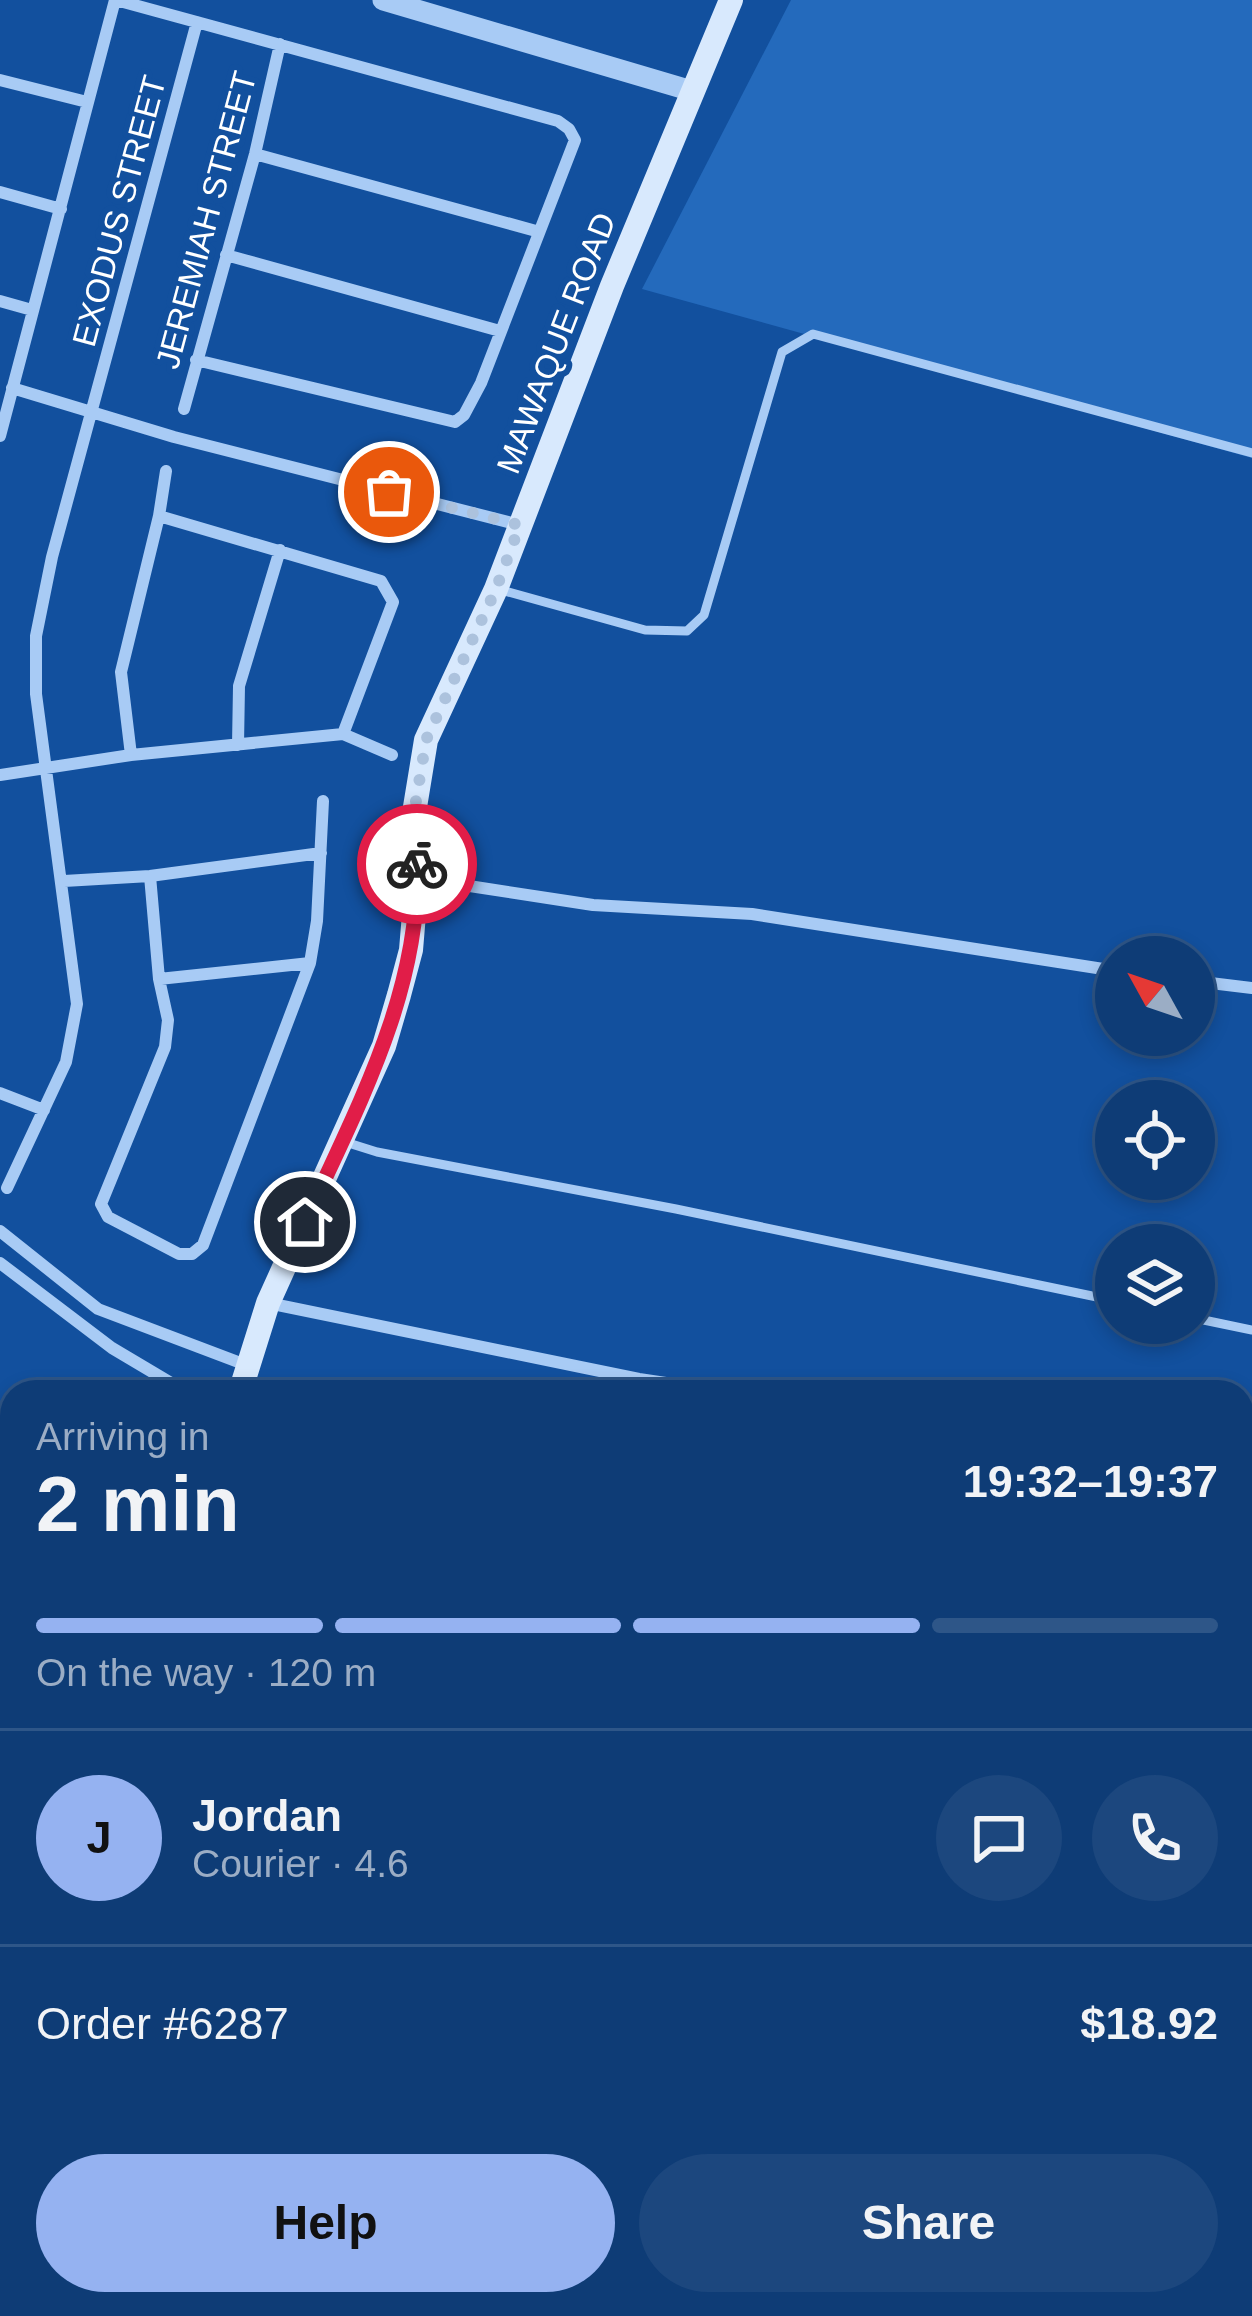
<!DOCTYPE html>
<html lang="en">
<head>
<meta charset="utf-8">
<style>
  body { margin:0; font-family:Arial,sans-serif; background:#1c477e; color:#f1f3f6; height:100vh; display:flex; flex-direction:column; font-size:45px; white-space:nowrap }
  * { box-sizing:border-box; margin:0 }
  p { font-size:39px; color:#9badc5 }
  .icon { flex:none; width:66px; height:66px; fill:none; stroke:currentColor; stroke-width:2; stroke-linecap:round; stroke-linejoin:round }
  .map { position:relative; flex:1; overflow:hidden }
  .side { position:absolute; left:0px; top:1380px; width:1254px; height:936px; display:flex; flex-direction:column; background:#0e3c76; border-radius:36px 36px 0 0; box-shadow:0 6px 18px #0003,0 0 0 3px #2e5688 }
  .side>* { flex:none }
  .needle { width:78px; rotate:310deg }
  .buttons { position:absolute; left:1095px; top:936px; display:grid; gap:24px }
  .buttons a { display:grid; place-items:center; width:120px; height:120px; border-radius:50%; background:#0e3c76; box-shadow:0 6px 18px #0003,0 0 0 3px #2e5688; font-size:60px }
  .pin { position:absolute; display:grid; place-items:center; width:102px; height:102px; color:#fff; margin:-51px; border:6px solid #fff; border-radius:50%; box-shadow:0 3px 12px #0007 }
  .courier { position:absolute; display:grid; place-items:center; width:120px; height:120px; margin:-60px; border:9px solid #e11d48; border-radius:50%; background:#fff; color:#222; box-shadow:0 3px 15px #0007 }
  .head em { font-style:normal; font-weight:800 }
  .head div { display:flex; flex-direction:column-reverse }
  .head { display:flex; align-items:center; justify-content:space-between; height:204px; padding:0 36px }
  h1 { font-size:78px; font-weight:800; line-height:90px }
  .bar { display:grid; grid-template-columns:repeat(4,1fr); gap:18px 12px; align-content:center; height:144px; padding:0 36px }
  .bar i { height:15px; border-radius:9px; background:#2e5688 }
  .bar .on { background:#95b2f1 }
  .bar p { grid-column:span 4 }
  .line { display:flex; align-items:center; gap:30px; padding:0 36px; border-top:3px solid #2e5688 }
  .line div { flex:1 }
  .round { display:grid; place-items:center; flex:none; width:126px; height:126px; border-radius:63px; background:#1c477e }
  .button { display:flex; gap:24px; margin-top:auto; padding:24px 36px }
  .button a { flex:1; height:138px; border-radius:72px; background:#95b2f1; color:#111; font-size:48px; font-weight:800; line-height:138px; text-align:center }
  .button a+a { background:#1c477e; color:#f1f3f6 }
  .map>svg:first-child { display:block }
  .green { fill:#246abc }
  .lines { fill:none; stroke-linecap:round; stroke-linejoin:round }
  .service { stroke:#a8cbf5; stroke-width:9 }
  .minor { stroke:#a8cbf5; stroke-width:12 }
  .tertiary { stroke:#a8cbf5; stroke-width:21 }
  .secondary { stroke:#d8e9fd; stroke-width:24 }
  .done { stroke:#acc2dd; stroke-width:12; stroke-dasharray:0 21.6 }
  .route { stroke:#e11d48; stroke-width:15 }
  .labels { text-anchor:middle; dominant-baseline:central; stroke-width:12; stroke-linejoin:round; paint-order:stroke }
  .street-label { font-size:33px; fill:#fff; stroke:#12509e }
</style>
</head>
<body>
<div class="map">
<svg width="1252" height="2316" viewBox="0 0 1252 2316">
  <rect width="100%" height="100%" fill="#12509e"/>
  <path class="green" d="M791 0H1252V458L642 289Z"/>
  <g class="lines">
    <path class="service" d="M501 590 645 630 687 631 704 615 782 352 813 334 1252 453
      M342 1141 377 1152 676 1209 1116 1301
      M1194 1318 1252 1330
      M0 1566H12
      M472 2316 475 2304
      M532 2316V2304"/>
    <path class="minor" d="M116 0 558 121 569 129 575 140 481 383 464 415 455 422 196 360
      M0 80 87 102
      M255 154 536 231
      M0 192 61 209
      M226 255 500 331
      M0 301 32 310
      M12 388 174 437 520 525
      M184 409 255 154 280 44
      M0 436 115 0
      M159 516 166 471
      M238 745 239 686 280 550
      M131 755 121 672 159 516 381 581 393 602 343 734
      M0 775 131 755 343 734 392 755
      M150 876 159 979 168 1020 165 1047 101 1204 108 1217 179 1254H192L203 1245 310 963 317 921 323 801
      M417 878 593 905 752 914 1116 971
      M64 881 150 876 321 853
      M159 979 310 963
      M1194 981 1252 988
      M0 1093 44 1110
      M7 1188 66 1062 77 1004 36 694V636L52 557 197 22
      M0 1231 98 1309 246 1365
      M0 1263 112 1348 186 1392
      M268 1303 639 1379 726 1392
      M0 1710 12 1711
      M0 1850 12 1799
      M1242 2186 1252 2188
      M679 2316 681 2304
      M877 2316 880 2304
      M1019 2316 1022 2304
      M1168 2316 1171 2304"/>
    <path class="tertiary" d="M383 0 692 91"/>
    <path class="secondary" d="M240 1392 268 1303 384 1046 399 995 411 950 417 878 415 807 426 740 496 589 612 286 731 0
      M0 2204 12 2169"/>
  </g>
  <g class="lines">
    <path class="done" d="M389 492 520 525 496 589 426 740 415 807 417 864"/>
    <path class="route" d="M305 1222C356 1109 421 992 417 864"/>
  </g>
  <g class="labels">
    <g class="street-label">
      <text transform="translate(119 211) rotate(-75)">EXODUS STREET</text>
      <text transform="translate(206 220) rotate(-75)">JEREMIAH STREET</text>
      <text transform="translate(556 343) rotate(-69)">MAWAQUE ROAD</text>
    </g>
  </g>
</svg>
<div class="buttons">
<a><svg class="needle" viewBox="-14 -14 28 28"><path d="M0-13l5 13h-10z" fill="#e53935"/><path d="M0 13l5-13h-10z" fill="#9badc5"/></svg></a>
<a><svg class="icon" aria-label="locate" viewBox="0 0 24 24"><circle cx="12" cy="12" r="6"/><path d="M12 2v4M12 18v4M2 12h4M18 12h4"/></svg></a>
<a><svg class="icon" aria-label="layers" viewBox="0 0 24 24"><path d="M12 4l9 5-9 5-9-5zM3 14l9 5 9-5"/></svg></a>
</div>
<div class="pin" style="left:389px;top:492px;background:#ea580c"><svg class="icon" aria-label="bag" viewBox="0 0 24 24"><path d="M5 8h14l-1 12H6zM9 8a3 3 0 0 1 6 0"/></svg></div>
<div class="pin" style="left:305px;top:1222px;background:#1f2937"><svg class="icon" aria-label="home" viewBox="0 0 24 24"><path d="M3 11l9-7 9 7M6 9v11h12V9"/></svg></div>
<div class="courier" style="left:417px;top:864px"><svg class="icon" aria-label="bike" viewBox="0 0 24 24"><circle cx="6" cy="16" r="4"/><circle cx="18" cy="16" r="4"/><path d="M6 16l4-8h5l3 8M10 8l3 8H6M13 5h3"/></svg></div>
<section class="side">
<div class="head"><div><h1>2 min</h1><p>Arriving in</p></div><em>19:32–19:37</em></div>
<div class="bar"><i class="on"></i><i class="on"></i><i class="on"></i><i></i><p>On the way · 120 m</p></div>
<div class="line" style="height:216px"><b class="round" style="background:#95b2f1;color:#111">J</b><div><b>Jordan</b><p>Courier · 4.6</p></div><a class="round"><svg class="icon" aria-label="chat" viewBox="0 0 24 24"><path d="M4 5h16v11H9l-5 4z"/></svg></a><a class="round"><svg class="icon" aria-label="phone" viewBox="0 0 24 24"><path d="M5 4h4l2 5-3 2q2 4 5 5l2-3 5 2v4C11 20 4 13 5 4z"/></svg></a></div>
<div class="line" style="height:156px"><div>Order #6287</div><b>$18.92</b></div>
<div class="button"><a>Help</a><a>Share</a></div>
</section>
</div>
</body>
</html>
